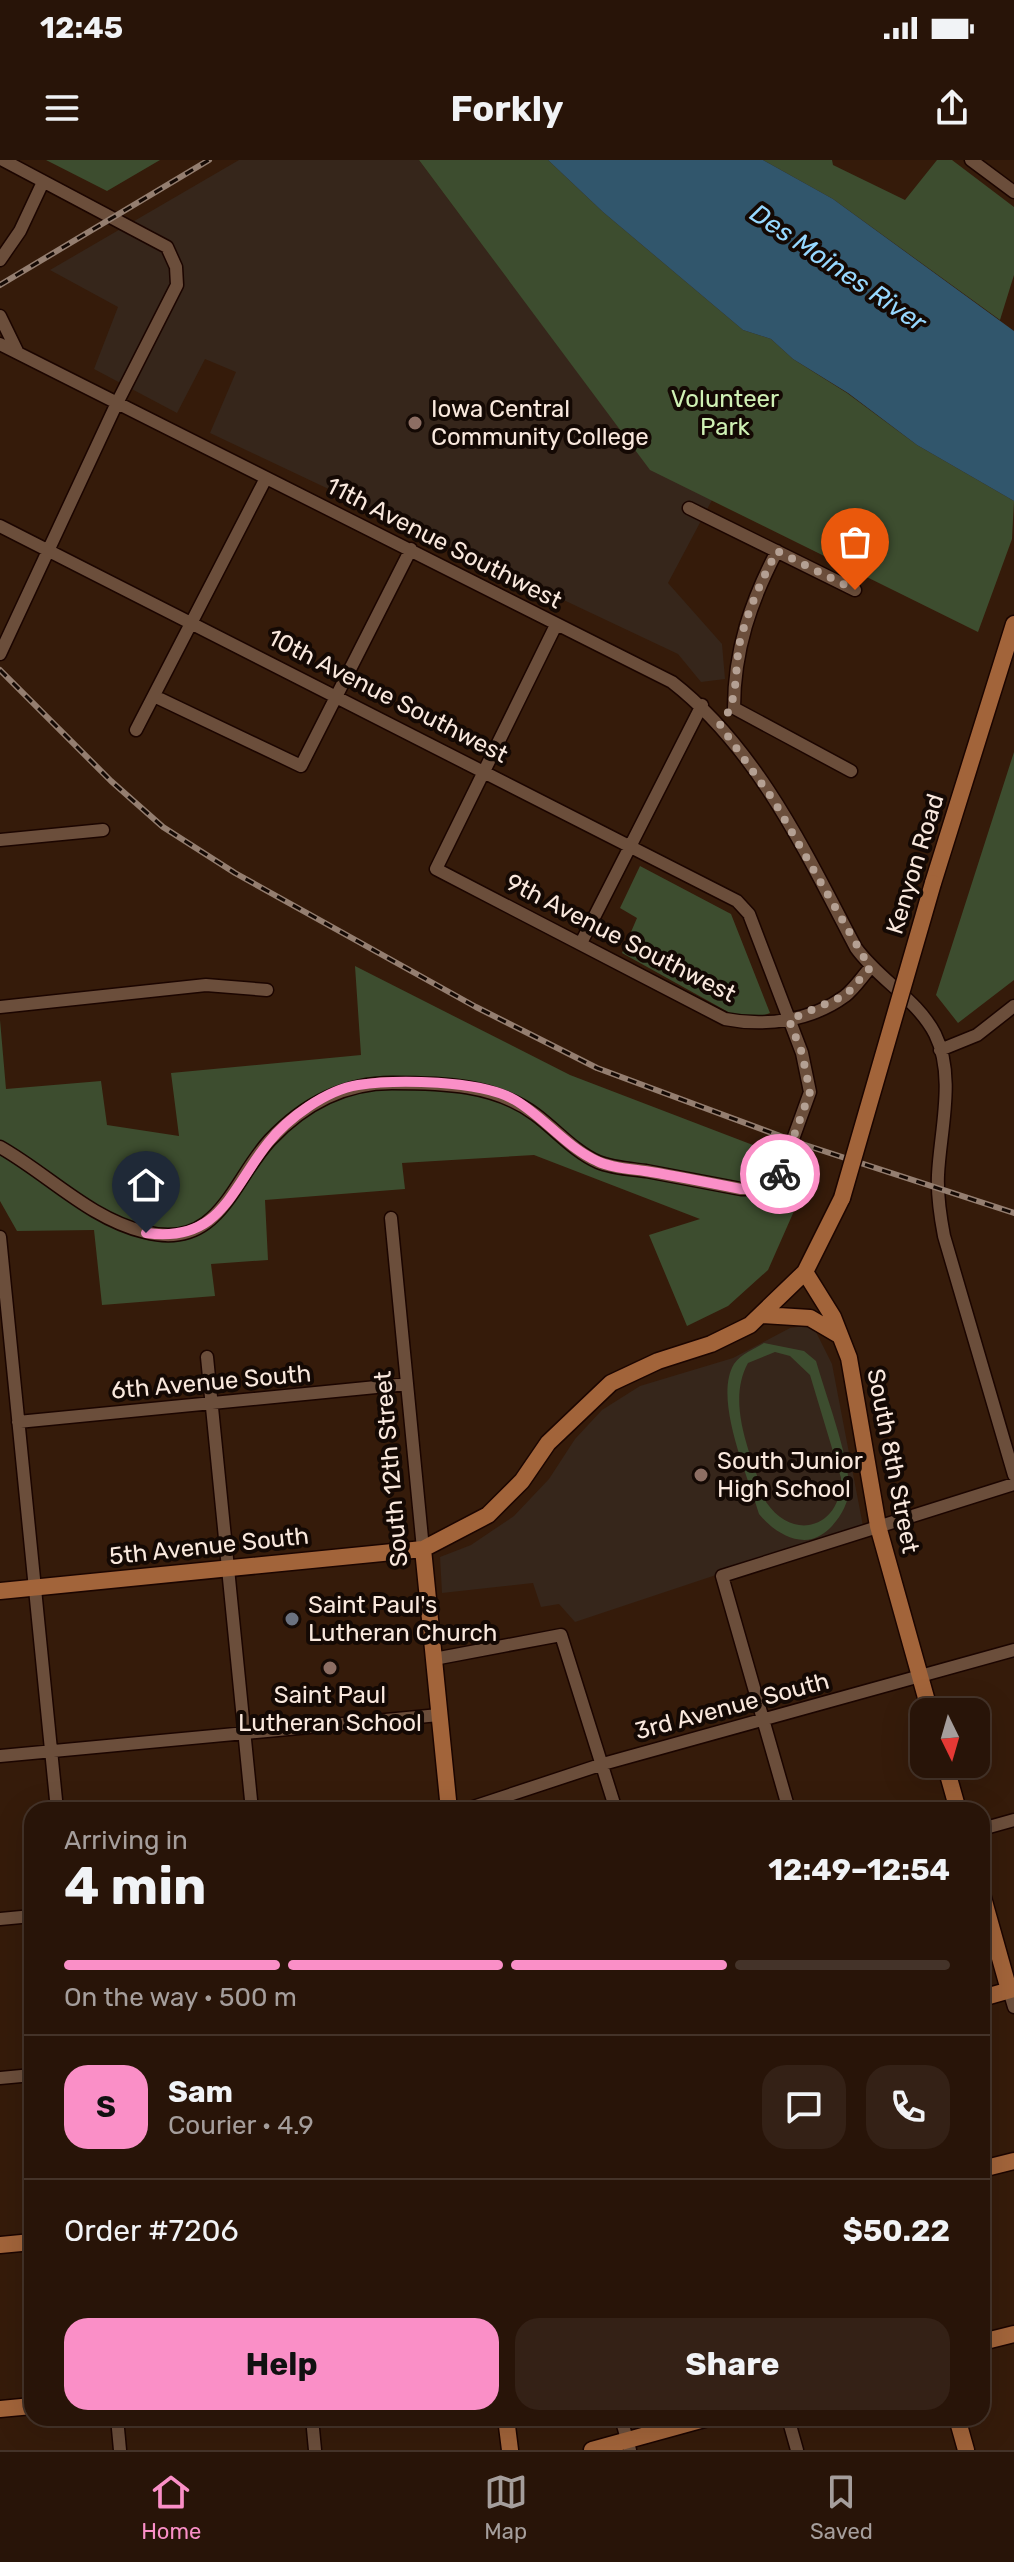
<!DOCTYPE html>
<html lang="en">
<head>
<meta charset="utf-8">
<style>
  body { margin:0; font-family:Rubik,sans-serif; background:#342116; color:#f1f3f6; height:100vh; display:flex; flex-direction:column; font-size:30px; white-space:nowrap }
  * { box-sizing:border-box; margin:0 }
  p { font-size:26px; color:#a59e9c }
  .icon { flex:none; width:44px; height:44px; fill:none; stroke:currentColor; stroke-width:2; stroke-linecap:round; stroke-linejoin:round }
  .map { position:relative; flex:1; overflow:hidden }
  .details { position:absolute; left:24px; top:1642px; width:966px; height:624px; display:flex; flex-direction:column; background:#281408; border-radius:24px; box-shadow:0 8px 32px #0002,0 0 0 2px #443329 }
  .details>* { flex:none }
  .needle { width:52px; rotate:175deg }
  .fabs { position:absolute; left:910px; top:1538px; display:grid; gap:16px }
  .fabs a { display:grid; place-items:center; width:80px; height:80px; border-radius:16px; background:#281408; box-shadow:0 8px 32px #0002,0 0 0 2px #443329; font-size:40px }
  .pin { position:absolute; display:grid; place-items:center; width:68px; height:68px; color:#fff; margin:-82px -34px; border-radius:50% 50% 50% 0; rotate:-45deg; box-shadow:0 0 8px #0007 }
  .pin .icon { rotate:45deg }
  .courier { position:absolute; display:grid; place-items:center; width:80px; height:80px; margin:-40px; border:6px solid #fa8fc7; border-radius:50%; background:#fff; color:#222; box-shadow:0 2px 10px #0007 }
  .head em { font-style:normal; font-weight:700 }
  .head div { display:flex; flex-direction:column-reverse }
  .head { display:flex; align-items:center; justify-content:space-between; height:136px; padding:0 40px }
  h1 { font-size:52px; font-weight:700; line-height:60px }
  .bar { display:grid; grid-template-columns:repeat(4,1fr); gap:12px 8px; align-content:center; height:96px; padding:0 40px }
  .bar i { height:10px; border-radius:6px; background:#443329 }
  .bar .active { background:#fa8fc7 }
  .bar p { grid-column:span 4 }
  .line { display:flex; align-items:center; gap:20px; padding:0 40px; border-top:2px solid #443329 }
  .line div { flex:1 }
  .round { display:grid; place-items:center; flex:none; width:84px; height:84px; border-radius:24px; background:#342116 }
  .button { display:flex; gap:16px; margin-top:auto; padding:16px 40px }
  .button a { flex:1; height:92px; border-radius:24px; background:#fa8fc7; color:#111; font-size:32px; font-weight:700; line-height:92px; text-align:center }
  .button a+a { background:#342116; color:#f1f3f6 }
  .status { display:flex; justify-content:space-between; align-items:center; height:56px; padding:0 40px; background:#281408; direction:ltr }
  .status svg { height:22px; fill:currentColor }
  header { display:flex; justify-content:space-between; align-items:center; height:104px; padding:0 40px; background:#281408; font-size:36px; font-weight:700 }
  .dock { display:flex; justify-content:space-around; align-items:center; height:112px; border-top:2px solid #443329; background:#281408; font-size:22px; color:#a59e9c }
  .dock a { display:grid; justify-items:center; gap:4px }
  .dock .active { color:#fa8fc7 }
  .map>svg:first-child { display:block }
  .education { fill:#36261b }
  .green { fill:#3d4d2f; fill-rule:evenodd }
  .water { fill:#31566c }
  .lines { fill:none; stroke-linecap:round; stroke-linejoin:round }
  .minor-casing { stroke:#1b0500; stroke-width:15 }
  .major-casing { stroke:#1b0500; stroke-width:19 }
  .minor { stroke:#6b4e3b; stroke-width:12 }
  .major { stroke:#a2643a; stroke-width:16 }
  .rail-casing { stroke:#947e70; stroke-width:6 }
  .rail { stroke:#140904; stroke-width:3; stroke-dasharray:9; stroke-linecap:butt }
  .major-bridge-casing { stroke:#1b0500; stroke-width:19; stroke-linecap:butt }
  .major-bridge { stroke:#a2643a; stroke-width:16 }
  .done { stroke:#b4a093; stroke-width:8; stroke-dasharray:0 14.4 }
  .route { stroke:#fa8fc7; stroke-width:10 }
  .education-dot { fill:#8d6e63; stroke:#140904; stroke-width:3 }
  .worship-dot { fill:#6b7280; stroke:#140904; stroke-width:3 }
  .labels { text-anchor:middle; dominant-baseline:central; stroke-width:8; stroke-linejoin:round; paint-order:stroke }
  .park-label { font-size:24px; fill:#cff0b4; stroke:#140904 }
  .poi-label { font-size:24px; fill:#f9e8dd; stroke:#140904; text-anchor:start }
  .street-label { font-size:24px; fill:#f9e8dd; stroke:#140904 }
  .water-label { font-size:26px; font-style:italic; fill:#97d8ff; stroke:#140904 }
</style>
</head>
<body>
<div class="status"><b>12:45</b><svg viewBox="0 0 49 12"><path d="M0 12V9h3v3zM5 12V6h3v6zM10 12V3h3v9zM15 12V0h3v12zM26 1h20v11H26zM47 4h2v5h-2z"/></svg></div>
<header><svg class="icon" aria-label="menu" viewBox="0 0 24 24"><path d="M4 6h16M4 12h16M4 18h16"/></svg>Forkly<svg class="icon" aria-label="share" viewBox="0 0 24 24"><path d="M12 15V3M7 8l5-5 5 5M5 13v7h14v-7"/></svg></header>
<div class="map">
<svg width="1014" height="2290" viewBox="0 0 1014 2290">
  <rect width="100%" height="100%" fill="#351b0a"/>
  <path class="education" d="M239 0H419L650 309 712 340 668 423 722 484 725 519 701 522 678 494 210 273 236 212 205 199 177 253 94 209 118 147 50 110Z
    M805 1166 816 1172 832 1204 863 1366 575 1462 559 1444 541 1447 533 1423 442 1433 440 1397 471 1385 514 1356 549 1319 575 1279 602 1250 640 1226 733 1198 790 1168Z"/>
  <path class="green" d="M46 0H160L107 31Z
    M419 0H548L603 52 743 170 771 179 793 199 847 233 917 285 1014 341 1012 379 978 472 650 310Z
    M763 0H832L833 5 905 40 937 0H952L1014 47V115L1000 160 833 39Z
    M1014 592V820L958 863 936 835Z
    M640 706 731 754 770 853 752 860 730 853 622 793 637 758 620 748Z
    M355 806 570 915 813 1008 768 1110 728 1146 687 1166 649 1075 700 1059 534 995 402 1003 405 1029 265 1040 268 1100 211 1104 215 1136 102 1145 94 1070 17 1071 0 1041V860L6 929 101 921 107 965 179 976 171 913 361 895Z
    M764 1183 804 1191 816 1201C826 1236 848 1293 849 1327 850 1347 831 1374 812 1379 792 1384 770 1368 759 1354 748 1316 713 1239 734 1204 741 1194 754 1189 764 1183ZM775 1192 790 1196 810 1215 841 1318C842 1367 794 1383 766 1342 753 1299 725 1245 748 1203Z"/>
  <path class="water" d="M548 0H763L833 39 1014 171V341L917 285 848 233 793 199 771 179 743 170 603 52Z"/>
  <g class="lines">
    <defs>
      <path id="minor" d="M971 0 1014 32
        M0 100 20 71 43 22
        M0 156 18 193
        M0 184 672 522C758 589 806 693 856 788 879 820 917 839 935 874 956 916 940 971 938 1015 937 1036 940 1055 944 1076L1014 1315
        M689 348 855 430
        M0 366 737 741 749 754 802 893 810 932 780 1015 758 1029H741C709 1023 678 1017 646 1011 631 1009 612 1008 598 1002 575 992 556 970 536 955 495 924 442 923 392 923 343 923 303 945 270 980 232 1021 219 1091 145 1072 90 1059 48 1014 0 987
        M556 465 436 709 725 859C765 867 811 861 845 836 854 829 862 817 870 808
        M0 494 116 245 177 125 176 107 167 87 3 0
        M154 536 301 606 411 389
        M734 548C734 490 751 441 777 391
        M734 548 851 611
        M136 570 266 318
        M0 680 103 670
        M581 783 702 545
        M0 847 206 825 267 830
        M940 890 977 875 1014 846
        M391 1058 423 1389
        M0 1077 57 1650
        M207 1197 252 1650
        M18 1262 407 1224
        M434 1499 561 1475 616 1650
        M0 1596 439 1555
        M464 1650 603 1604 1014 1490
        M789 1650 722 1416 1014 1324
        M982 1669 1014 1660
        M0 1759 32 1756
        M1009 1830 1014 1847
        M0 1918 32 1915
        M117 2258 120 2290
        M312 2258 315 2290
        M621 2258 630 2290
        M788 2258 797 2290"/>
      <path id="major" d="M933 723 1014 464
        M805 1112 833 1157 849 1198 878 1366 930 1552
        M762 1155 810 1158 839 1175
        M423 1389 449 1650
        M0 1431 423 1389 488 1355 522 1321 548 1283 611 1223 658 1201 711 1184 750 1165 805 1112 842 1038
        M945 1604 958 1650
        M982 1734 1009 1830
        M982 1838 1014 1829
        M982 2009 1014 2001
        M0 2085 32 2082
        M982 2182 1014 2174
        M0 2249 32 2246
        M506 2258 510 2290
        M957 2258 966 2290
        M592 2290 708 2258"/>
    </defs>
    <use href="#minor" class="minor-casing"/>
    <use href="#major" class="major-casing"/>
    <use href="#minor" class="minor"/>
    <use href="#major" class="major"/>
    <defs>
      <path id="rail" d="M0 125 209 0
        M0 510 111 621 163 667 235 713 476 847 597 908 799 983 1014 1053"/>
    </defs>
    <use href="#rail" class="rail-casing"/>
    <use href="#rail" class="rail"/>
    <defs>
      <path id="major-bridge" d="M842 1038 933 723"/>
    </defs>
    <use href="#major-bridge" class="major-bridge-casing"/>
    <use href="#major-bridge" class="major-bridge"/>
  </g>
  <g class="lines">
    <path class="done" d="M780 1014 810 932 802 893 789 860 846 835 870 808 774 641 720 565C741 539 733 509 741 477 750 446 762 419 777 391L855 430"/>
    <path class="route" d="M146 1073C220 1083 230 1031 268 983 288 958 326 930 358 925 396 919 481 920 515 940 544 957 566 987 597 1001 613 1009 635 1009 651 1012 681 1017 711 1023 741 1029H758L780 1014"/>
  </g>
  <g class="education-dot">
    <circle cx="415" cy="263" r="8"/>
    <circle cx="701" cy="1315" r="8"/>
    <circle cx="330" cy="1508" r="8"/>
  </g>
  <circle class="worship-dot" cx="292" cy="1459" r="8"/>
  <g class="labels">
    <g class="park-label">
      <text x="725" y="239">Volunteer<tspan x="725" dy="28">Park</tspan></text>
    </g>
    <g class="poi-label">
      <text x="431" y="249">Iowa Central<tspan x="431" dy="28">Community College</tspan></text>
      <text x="717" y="1301">South Junior<tspan x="717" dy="28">High School</tspan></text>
      <text x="308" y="1445">Saint Paul's<tspan x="308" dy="28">Lutheran Church</tspan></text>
      <text x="330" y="1535" text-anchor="middle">Saint Paul<tspan x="330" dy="28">Lutheran School</tspan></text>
    </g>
    <g class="street-label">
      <text transform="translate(444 383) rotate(27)">11th Avenue Southwest</text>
      <text transform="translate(388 536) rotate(27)">10th Avenue Southwest</text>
      <text transform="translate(915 704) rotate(-73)">Kenyon Road</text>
      <text transform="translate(621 778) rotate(27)">9th Avenue Southwest</text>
      <text transform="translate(211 1222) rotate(-5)">6th Avenue South</text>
      <text transform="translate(893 1301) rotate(79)">South 8th Street</text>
      <text transform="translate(391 1309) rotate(-95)">South 12th Street</text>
      <text transform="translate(209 1386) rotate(-6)">5th Avenue South</text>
      <text transform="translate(732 1546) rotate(-15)">3rd Avenue South</text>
    </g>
    <g class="water-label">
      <text transform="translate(838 108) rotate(34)">Des Moines River</text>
    </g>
  </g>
</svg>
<div class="fabs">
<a><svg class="needle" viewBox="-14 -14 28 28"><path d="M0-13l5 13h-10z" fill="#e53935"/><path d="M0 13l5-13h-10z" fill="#a59e9c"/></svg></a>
</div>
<div class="pin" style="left:855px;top:430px;background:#ea580c"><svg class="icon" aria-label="bag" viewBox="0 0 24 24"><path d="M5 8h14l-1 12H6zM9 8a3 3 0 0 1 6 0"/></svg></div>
<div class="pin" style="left:146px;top:1073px;background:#1f2937"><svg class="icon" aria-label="home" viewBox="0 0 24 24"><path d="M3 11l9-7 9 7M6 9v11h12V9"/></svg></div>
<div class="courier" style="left:780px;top:1014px"><svg class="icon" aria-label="bike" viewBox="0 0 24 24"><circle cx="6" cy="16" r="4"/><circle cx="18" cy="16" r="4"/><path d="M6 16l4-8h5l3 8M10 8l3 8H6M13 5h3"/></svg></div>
<section class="details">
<div class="head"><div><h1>4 min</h1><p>Arriving in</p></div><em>12:49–12:54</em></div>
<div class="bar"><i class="active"></i><i class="active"></i><i class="active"></i><i></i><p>On the way · 500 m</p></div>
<div class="line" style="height:144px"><b class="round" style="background:#fa8fc7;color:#111">S</b><div><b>Sam</b><p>Courier · 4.9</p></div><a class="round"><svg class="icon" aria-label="chat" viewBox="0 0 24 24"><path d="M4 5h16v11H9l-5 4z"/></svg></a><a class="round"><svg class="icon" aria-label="phone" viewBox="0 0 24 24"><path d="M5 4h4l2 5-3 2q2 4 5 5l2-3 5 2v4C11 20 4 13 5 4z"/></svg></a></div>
<div class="line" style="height:104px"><div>Order #7206</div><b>$50.22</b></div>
<div class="button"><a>Help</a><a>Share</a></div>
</section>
</div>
<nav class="dock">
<a class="active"><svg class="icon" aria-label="home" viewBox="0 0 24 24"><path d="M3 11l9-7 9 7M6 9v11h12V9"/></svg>Home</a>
<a><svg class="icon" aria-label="map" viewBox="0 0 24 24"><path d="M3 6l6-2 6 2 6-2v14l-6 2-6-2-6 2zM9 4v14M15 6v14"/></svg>Map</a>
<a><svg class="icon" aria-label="saved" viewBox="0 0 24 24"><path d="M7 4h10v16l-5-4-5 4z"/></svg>Saved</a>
</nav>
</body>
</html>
